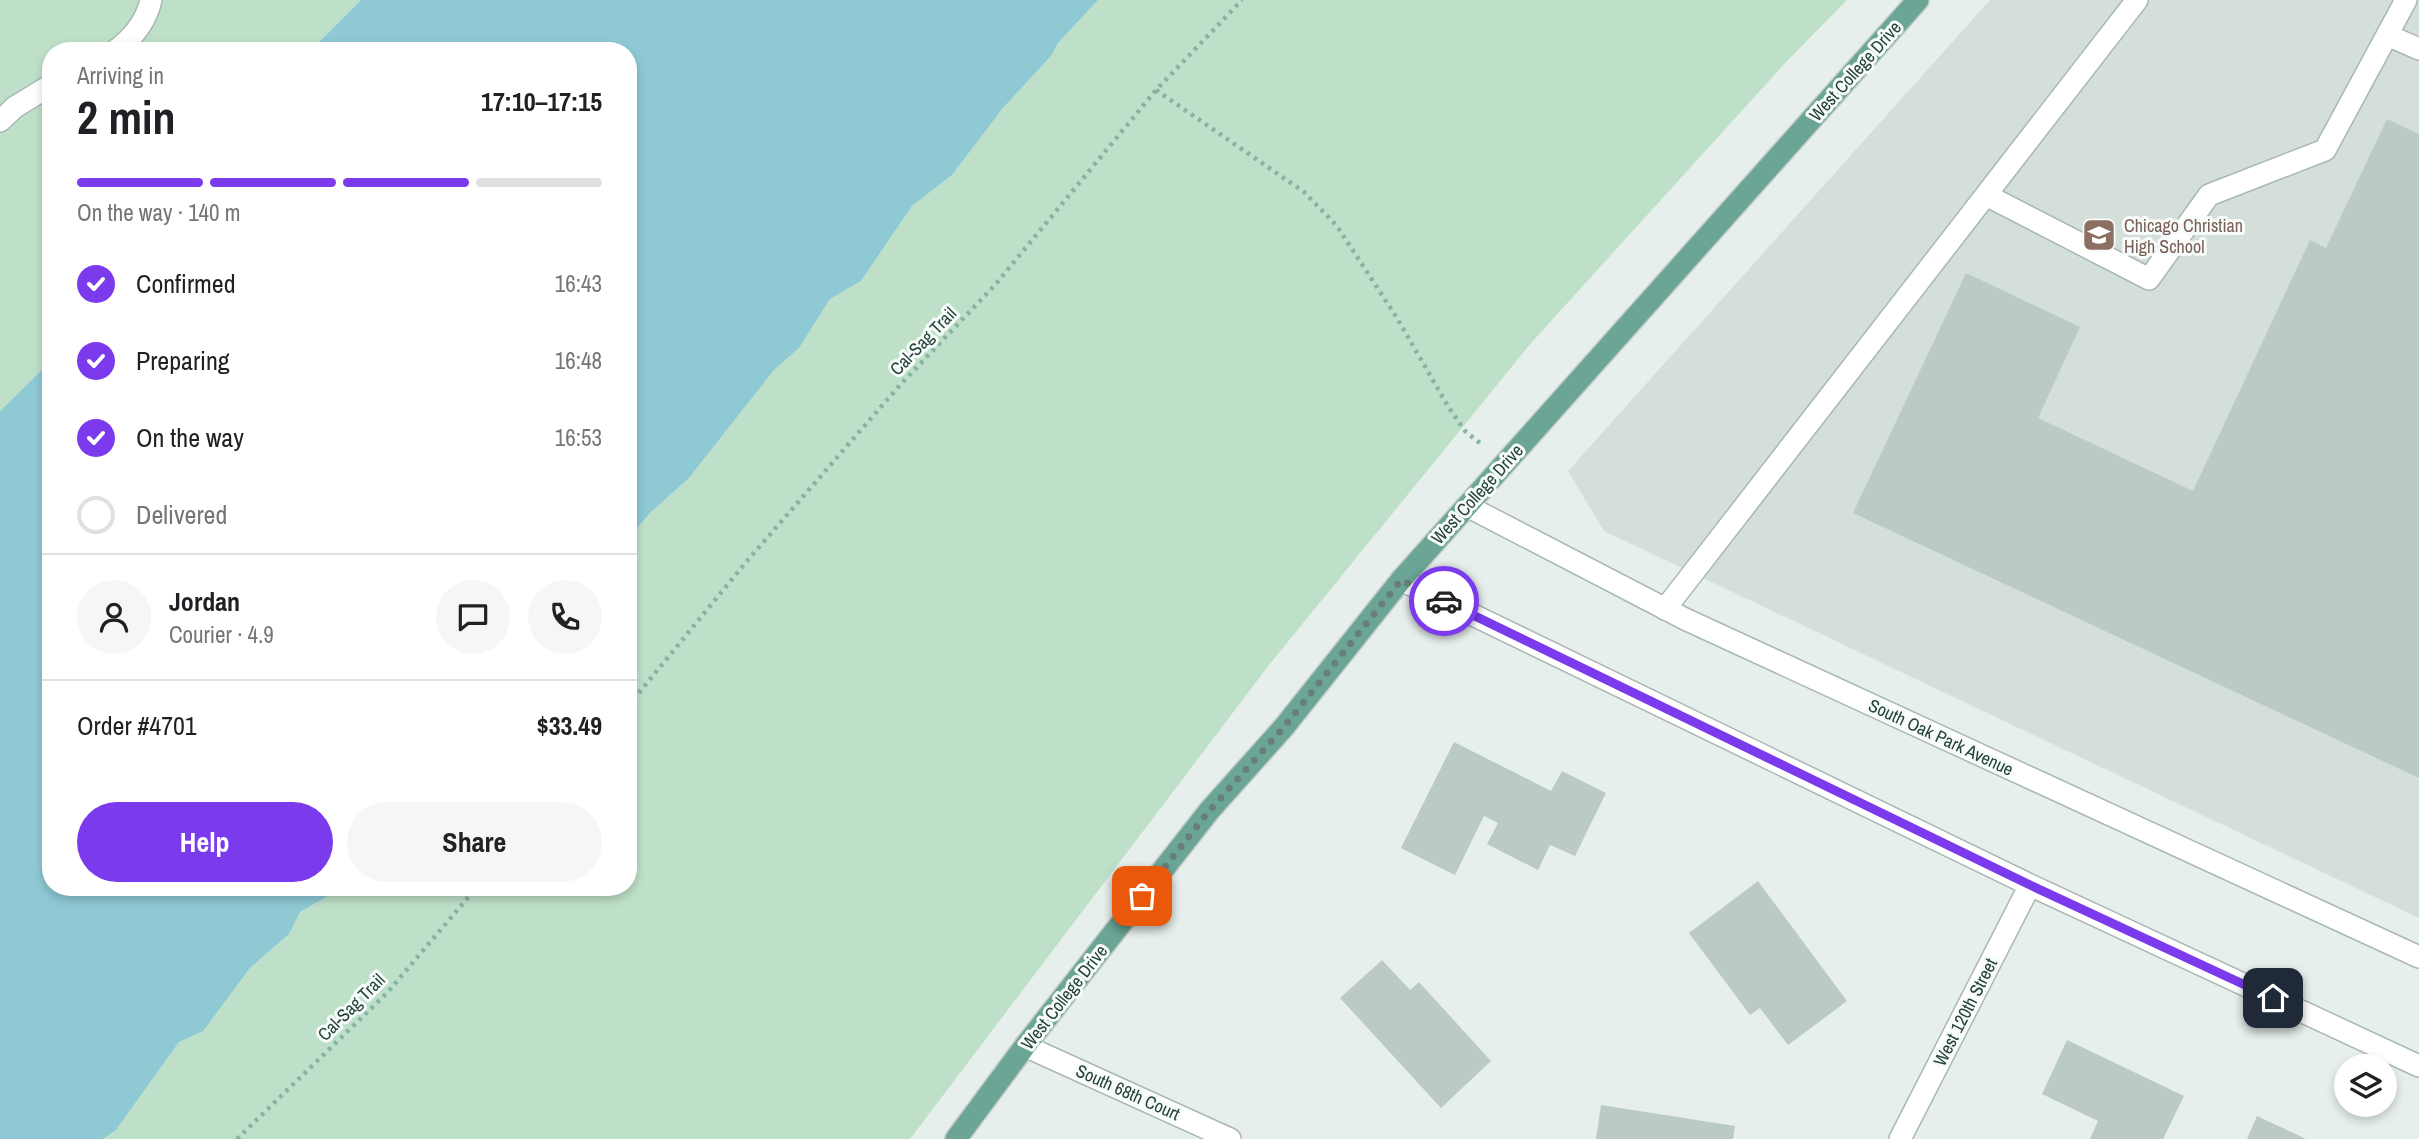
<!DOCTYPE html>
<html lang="en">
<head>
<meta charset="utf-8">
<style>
  body { margin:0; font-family:"Archivo Narrow",sans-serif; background:#f6f6f6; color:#202124; height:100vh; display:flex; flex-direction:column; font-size:26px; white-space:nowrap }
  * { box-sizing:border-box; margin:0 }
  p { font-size:23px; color:#757577 }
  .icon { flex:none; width:38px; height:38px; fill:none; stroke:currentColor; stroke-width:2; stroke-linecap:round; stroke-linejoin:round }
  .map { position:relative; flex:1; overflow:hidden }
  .sheet { position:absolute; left:42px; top:42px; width:595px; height:854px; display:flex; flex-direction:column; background:#fff; border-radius:28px; box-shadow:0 4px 10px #0003 }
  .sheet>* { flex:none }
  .controls { position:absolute; left:2334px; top:1054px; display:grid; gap:14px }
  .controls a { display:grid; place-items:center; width:63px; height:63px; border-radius:50%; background:#fff; box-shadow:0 4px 10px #0003; font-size:35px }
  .pin { position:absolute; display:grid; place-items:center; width:60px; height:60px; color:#fff; margin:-30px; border-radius:14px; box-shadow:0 4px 10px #0006 }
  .courier { position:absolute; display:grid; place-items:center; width:70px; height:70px; margin:-35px; border:5px solid #7c3aed; border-radius:50%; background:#fff; color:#222; box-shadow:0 2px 9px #0007 }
  .head em { font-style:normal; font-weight:700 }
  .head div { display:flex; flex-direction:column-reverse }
  .head { display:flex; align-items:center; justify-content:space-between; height:119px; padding:0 35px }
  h1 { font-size:46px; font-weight:700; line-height:52px }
  .bar { display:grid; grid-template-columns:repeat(4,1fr); gap:10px 7px; align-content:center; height:84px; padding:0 35px }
  .bar i { height:9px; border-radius:5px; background:#e0e0e0 }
  .bar .active { background:#7c3aed }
  .bar p { grid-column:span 4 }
  .line { display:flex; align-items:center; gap:18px; padding:0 35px; border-top:2px solid #e0e0e0 }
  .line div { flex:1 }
  .round { display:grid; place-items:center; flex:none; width:74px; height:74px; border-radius:37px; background:#f6f6f6 }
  ol { padding:0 35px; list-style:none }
  li { display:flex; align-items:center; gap:21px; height:77px }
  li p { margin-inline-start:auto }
  li .icon { padding:7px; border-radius:50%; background:#7c3aed; color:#fff; stroke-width:4 }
  li:last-child { color:#757577 }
  li i { width:38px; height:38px; border:4px solid #e0e0e0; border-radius:50% }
  .primary-button { display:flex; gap:14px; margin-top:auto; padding:14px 35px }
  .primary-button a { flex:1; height:80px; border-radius:42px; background:#7c3aed; color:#fff; font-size:28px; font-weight:700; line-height:80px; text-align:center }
  .primary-button a+a { background:#f6f6f6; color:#202124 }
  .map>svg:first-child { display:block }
  .built { fill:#d4dfda }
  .green { fill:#bfe0c8 }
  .water { fill:#8ec9d4 }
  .building { fill:#bbcac4 }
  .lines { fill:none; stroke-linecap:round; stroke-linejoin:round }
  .service-casing { stroke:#a8b8b2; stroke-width:24 }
  .minor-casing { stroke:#a8b8b2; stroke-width:24 }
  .primary-casing { stroke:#c2cac8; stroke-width:24 }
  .path { stroke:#86b3a5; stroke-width:4.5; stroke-dasharray:3.5 5; stroke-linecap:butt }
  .service { stroke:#fff; stroke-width:21 }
  .minor { stroke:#fff; stroke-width:21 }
  .primary { stroke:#6aa596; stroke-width:21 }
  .done { stroke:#687f78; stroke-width:7; stroke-dasharray:0 12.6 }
  .route { stroke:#7c3aed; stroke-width:9 }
  .labels { text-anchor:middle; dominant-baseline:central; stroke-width:6; stroke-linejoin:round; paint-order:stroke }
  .street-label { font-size:18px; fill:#24423a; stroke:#f7fbf9 }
  .education-label { font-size:18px; fill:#785e54; stroke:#f7fbf9; text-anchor:start }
</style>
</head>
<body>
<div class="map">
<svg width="2419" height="1139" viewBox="0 0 2419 1139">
  <rect width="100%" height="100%" fill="#e6efeb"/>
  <path class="built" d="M1990 0H2419V918L1604 531 1568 471Z"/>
  <path class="green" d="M0 0H361L310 51H51V361L0 411Z
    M1098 0H1847L1787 61 1532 342 1269 665 910 1139H103L116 1130 179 1042 203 1030 250 968 289 934 300 912 330 895 336 887H628V539L650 513 689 478 774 370 799 348 830 299 861 281 912 206 952 175 1003 108 1051 56 1058 43Z"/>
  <path class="water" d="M361 0H1098L1058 43 1051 56 1003 108 952 175 912 206 861 281 830 299 799 348 774 370 689 478 650 513 628 539V51H310Z
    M51 361V887H336L330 895 300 912 289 934 250 968 203 1031 179 1042 116 1130 103 1139H0V411Z"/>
  <path class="building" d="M2387 119 2419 134V778L1853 513 1966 273 2080 327 2038 418 2193 491 2310 240 2326 248Z
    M1454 742 1551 791 1562 771 1606 793 1575 856 1550 845 1538 870 1487 844 1498 823 1484 816 1455 875 1401 848Z
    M1758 881 1847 1001 1788 1045 1760 1008 1750 1015 1689 933Z
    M1382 960 1410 990 1419 982 1491 1061 1441 1108 1340 998Z
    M2067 1040 2184 1096 2163 1139H2090L2098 1121 2042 1094Z
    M1601 1105 1735 1126 1733 1139H1596Z
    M2257 1116 2306 1139H2247Z"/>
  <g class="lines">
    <defs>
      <path id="service" d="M2387 35 2419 49
        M115 51C133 38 146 22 151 0
        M0 121 15 107 51 85
        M1986 195 2149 279 2209 195 2325 150 2406 0
        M1665 609 2137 0"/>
      <path id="minor" d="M1467 506 1685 619 2419 957
        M1401 580 2030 885 2419 1066
        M1025 1046 1230 1139
        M1900 1139 2030 885"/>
      <path id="primary" d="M956 1139 1025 1046 1209 811 1284 727 1401 580 1918 0"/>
    </defs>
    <use href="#service" class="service-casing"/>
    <use href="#minor" class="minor-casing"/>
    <use href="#primary" class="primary-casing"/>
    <path class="path" d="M1156 90 1304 192 1337 226 1397 318 1449 408 1465 431 1481 444
      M628 706 747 561 900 385 995 285 1156 90 1242 0
      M237 1139 387 993 477 887"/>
    <use href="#service" class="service"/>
    <use href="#minor" class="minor"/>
    <use href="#primary" class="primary"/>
  </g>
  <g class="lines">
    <path class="done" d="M1142 896 1209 811 1284 727 1401 580 1444 601"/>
    <path class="route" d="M1444 601 2030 885 2273 998"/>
  </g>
  <defs>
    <symbol id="school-square" viewBox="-11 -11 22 22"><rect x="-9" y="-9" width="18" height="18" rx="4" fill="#8d6e63" stroke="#f7fbf9"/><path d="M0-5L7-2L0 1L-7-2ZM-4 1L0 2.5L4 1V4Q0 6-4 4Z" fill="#fff"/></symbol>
  </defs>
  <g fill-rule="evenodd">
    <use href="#school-square" x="2080" y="216" width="38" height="38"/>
  </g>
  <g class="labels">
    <g class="street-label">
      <text transform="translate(1855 71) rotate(-48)">West College Drive</text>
      <text transform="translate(923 341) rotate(-46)">Cal-Sag Trail</text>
      <text transform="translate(1477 494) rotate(-48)">West College Drive</text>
      <text transform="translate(1941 737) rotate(25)">South Oak Park Avenue</text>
      <text transform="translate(1064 997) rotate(-52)">West College Drive</text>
      <text transform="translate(351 1007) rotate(-45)">Cal-Sag Trail</text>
      <text transform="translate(1965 1012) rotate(-63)">West 120th Street</text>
      <text transform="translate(1128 1092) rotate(24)">South 68th Court</text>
    </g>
    <g class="education-label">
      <text x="2124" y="225">Chicago Christian<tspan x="2124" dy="21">High School</tspan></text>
    </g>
  </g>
</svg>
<div class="controls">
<a><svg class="icon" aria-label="layers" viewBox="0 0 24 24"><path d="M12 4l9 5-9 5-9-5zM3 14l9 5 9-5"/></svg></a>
</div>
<div class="pin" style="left:1142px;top:896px;background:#ea580c"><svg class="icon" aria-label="bag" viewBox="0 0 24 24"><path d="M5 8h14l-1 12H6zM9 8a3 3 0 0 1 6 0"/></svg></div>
<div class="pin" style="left:2273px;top:998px;background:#1f2937"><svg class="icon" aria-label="home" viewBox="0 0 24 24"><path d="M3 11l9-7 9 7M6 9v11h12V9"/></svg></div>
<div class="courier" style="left:1444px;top:601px"><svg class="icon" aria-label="car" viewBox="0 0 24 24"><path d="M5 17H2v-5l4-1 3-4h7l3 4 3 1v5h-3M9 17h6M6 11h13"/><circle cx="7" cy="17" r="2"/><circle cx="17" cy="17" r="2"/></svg></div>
<section class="sheet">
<div class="head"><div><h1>2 min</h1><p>Arriving in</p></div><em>17:10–17:15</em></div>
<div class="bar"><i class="active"></i><i class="active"></i><i class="active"></i><i></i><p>On the way · 140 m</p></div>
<ol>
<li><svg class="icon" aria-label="check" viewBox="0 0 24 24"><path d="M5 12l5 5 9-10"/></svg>Confirmed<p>16:43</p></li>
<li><svg class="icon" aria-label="check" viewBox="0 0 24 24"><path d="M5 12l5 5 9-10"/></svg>Preparing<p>16:48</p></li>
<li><svg class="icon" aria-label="check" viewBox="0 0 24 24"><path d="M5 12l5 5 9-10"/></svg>On the way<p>16:53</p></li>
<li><i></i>Delivered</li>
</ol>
<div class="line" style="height:126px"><a class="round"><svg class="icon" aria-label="person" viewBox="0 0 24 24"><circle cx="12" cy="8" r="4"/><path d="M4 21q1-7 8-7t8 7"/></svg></a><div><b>Jordan</b><p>Courier · 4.9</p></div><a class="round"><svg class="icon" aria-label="chat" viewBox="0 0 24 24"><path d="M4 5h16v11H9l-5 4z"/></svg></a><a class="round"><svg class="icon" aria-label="phone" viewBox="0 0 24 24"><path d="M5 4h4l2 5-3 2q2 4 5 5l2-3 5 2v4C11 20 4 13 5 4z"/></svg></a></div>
<div class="line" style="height:91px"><div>Order #4701</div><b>$33.49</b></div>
<div class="primary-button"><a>Help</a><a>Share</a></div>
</section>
</div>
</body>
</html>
